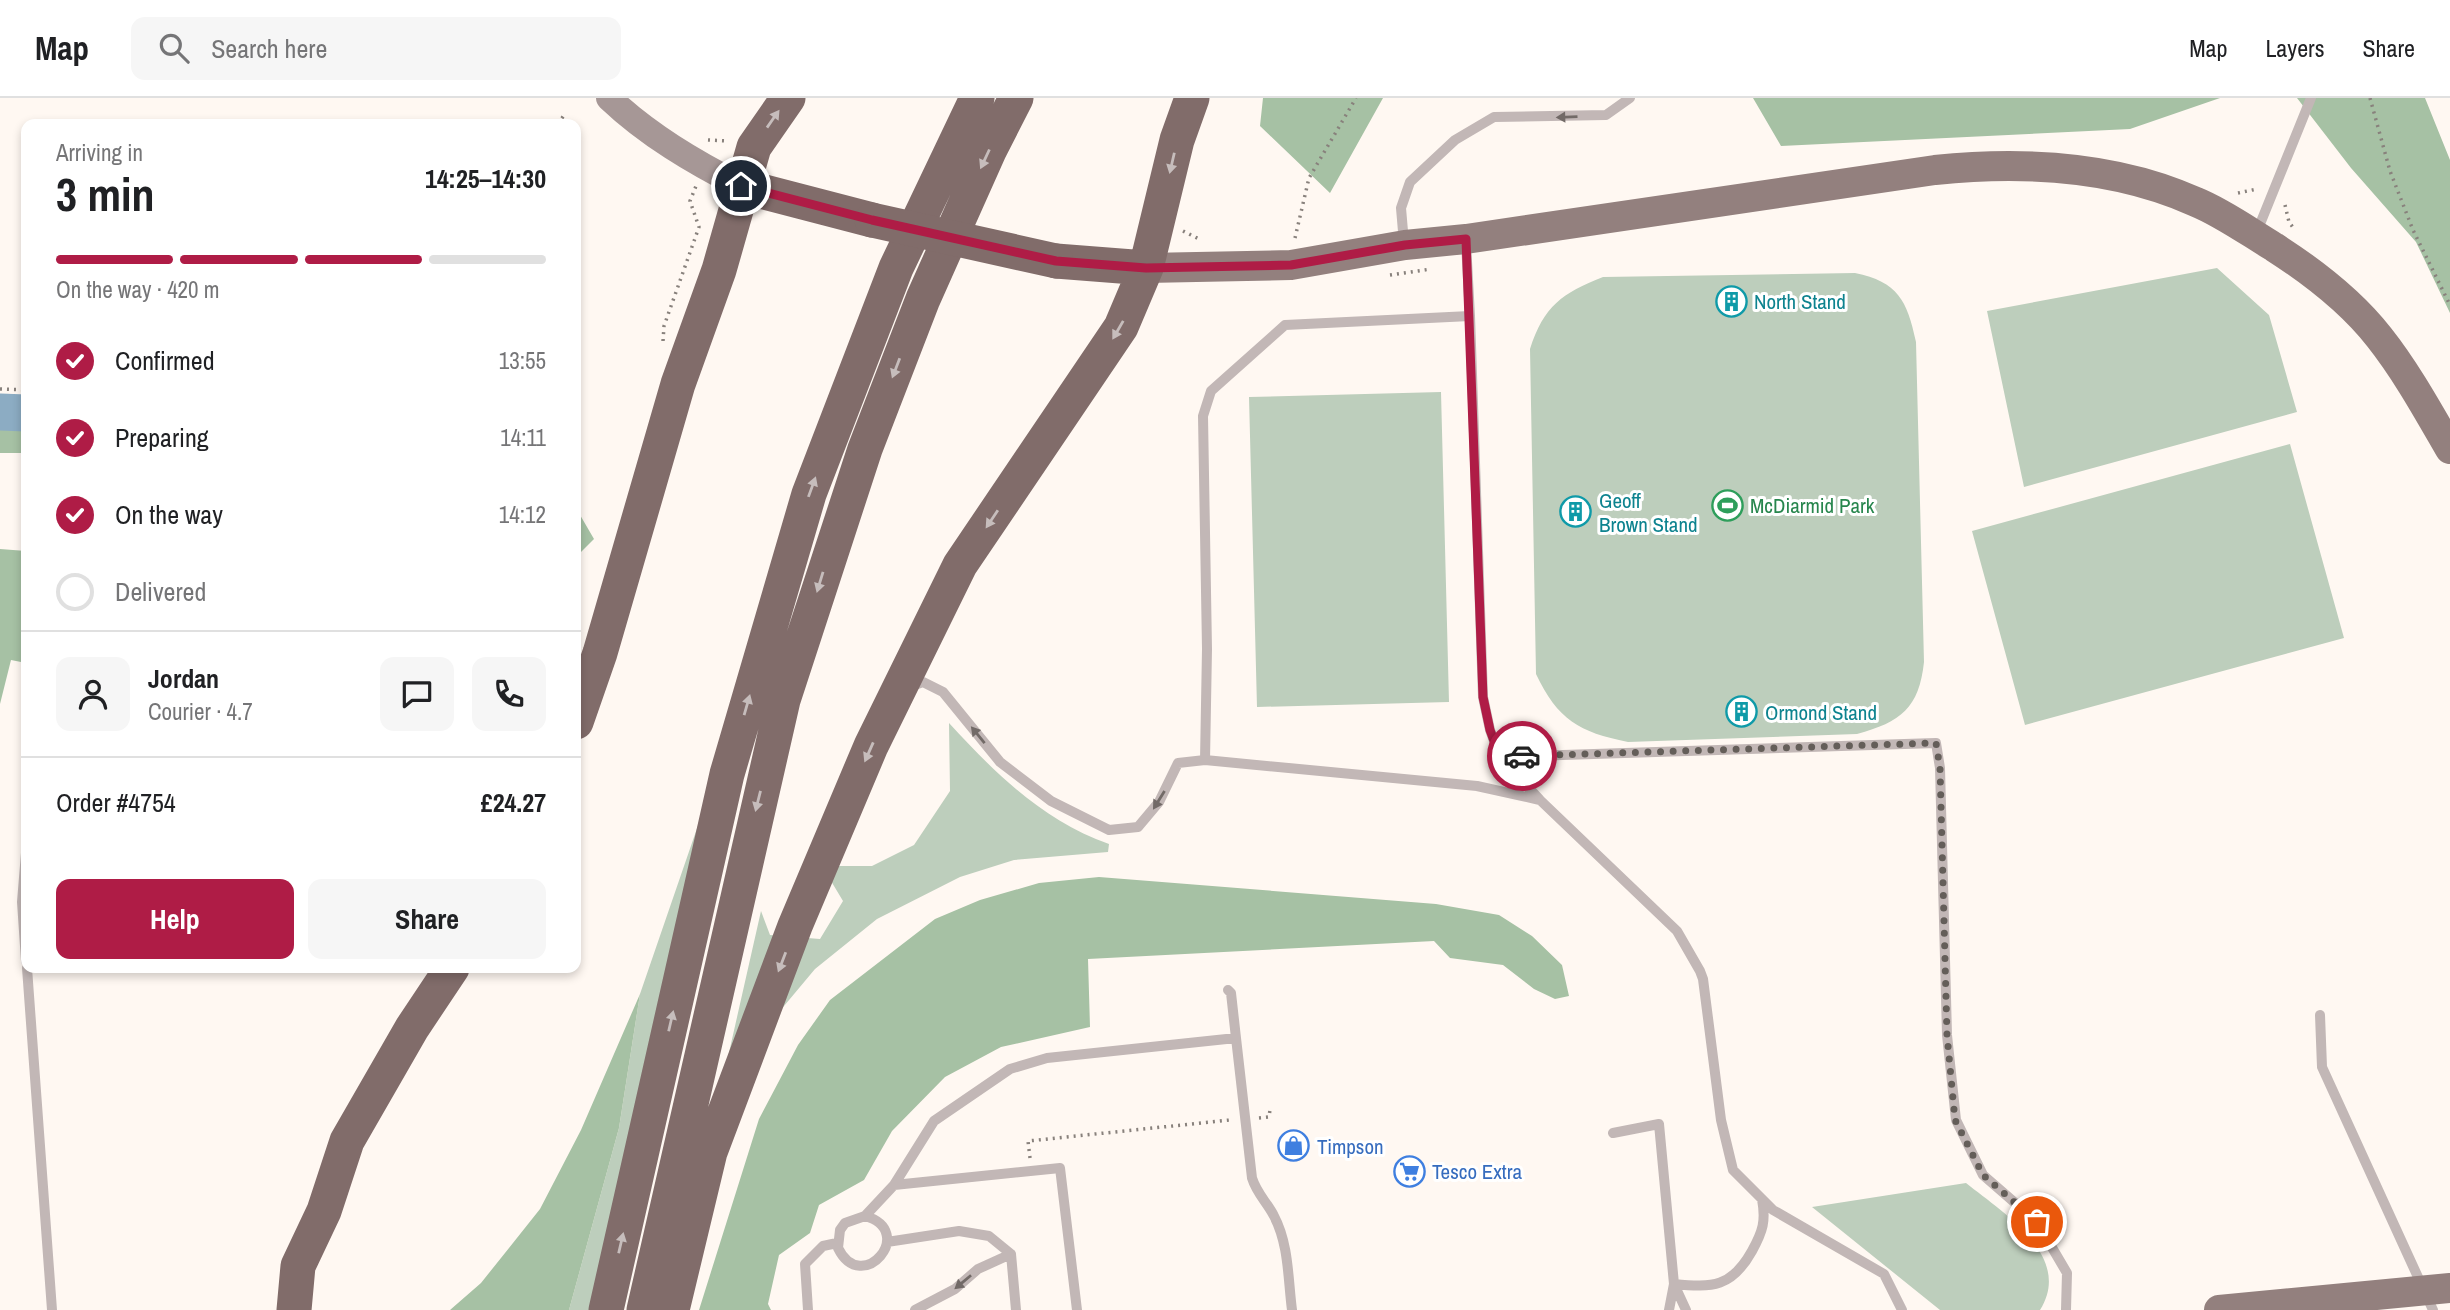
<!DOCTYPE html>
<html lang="en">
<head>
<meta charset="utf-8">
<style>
  body { margin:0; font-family:"Archivo Narrow",sans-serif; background:#f6f6f6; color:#202124; height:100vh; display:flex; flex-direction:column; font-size:26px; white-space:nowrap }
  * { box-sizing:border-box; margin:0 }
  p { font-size:23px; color:#757577 }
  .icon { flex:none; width:38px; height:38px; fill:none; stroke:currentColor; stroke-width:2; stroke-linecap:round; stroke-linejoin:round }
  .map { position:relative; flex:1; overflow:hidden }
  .drawer { position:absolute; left:21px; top:21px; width:560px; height:854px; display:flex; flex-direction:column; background:#fff; border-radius:14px; box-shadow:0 4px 10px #0003 }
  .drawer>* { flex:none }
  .pin { position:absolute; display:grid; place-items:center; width:60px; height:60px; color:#fff; margin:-30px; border:4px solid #fff; border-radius:50%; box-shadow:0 2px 7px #0007 }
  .courier { position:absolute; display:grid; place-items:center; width:70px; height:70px; margin:-35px; border:5px solid #af1c46; border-radius:50%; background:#fff; color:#222; box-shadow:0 2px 9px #0007 }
  .head em { font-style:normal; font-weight:700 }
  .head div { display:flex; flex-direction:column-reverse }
  .head { display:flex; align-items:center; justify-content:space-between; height:119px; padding:0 35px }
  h1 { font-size:46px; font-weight:700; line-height:52px }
  .bar { display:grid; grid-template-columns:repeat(4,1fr); gap:10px 7px; align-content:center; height:84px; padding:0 35px }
  .bar i { height:9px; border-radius:5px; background:#e0e0e0 }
  .bar .current { background:#af1c46 }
  .bar p { grid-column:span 4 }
  .line { display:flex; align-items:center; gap:18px; padding:0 35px; border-top:2px solid #e0e0e0 }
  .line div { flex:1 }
  .round { display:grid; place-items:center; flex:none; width:74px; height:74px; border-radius:14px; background:#f6f6f6 }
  ol { padding:0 35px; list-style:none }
  li { display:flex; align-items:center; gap:21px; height:77px }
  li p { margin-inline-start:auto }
  li .icon { padding:7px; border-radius:50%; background:#af1c46; color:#fff; stroke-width:4 }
  li:last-child { color:#757577 }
  li i { width:38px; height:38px; border:4px solid #e0e0e0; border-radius:50% }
  .primary-button { display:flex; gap:14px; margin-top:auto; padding:14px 35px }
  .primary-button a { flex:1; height:80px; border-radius:14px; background:#af1c46; color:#fff; font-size:28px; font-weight:700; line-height:80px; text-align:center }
  .primary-button a+a { background:#f6f6f6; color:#202124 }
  header { display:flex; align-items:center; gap:42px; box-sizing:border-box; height:98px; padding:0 35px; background:#fff; border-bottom:2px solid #e0e0e0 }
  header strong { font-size:33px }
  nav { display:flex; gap:38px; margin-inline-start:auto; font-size:24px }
  .search { width:490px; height:63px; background:#f6f6f6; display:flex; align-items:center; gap:18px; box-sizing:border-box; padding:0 24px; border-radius:14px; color:#757577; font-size:26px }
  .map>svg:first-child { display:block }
  .green { fill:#bdcebc }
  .forest { fill:#a6c1a4 }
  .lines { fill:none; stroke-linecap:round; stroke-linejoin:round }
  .river { stroke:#8cacc3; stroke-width:37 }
  .path { stroke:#88817c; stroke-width:3.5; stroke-dasharray:2 5; stroke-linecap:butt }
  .lane { stroke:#c2b7b6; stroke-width:10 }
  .secondary { stroke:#a69796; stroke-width:26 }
  .primary { stroke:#93807e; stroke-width:30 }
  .highway { stroke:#816c6a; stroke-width:35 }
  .highway-bridge { stroke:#816c6a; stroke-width:35 }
  .oneway { fill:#726a67 }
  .oneway2 { fill:#c6bdbc }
  .done { stroke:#645e59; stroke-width:7; stroke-dasharray:0 12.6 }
  .route { stroke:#af1c46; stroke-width:9 }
  .labels { text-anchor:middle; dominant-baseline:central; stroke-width:6; stroke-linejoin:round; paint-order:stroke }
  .culture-label { font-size:21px; fill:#0d838f; stroke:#fff; text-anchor:start }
  .leisure-label { font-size:21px; fill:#27864d; stroke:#fff; text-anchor:start }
  .shop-label { font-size:21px; fill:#366cbe; stroke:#fff; text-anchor:start }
</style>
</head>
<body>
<header>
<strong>Map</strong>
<div class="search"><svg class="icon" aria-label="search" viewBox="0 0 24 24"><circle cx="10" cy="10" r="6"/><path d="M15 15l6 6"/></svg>Search here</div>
<nav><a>Map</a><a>Layers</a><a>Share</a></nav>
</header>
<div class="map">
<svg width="2450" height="1212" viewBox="0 0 2450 1212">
  <rect width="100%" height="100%" fill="#fff8f2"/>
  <path class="green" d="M2217 170 2269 217 2297 314 2024 389 1987 213Z
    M1855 175C1898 184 1907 202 1916 244L1924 564C1919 610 1901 624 1857 636L1628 644C1579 634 1558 622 1536 576L1530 251C1544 208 1562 195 1603 179Z
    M1441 294 1449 604 1257 609 1249 299Z
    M2290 346 2344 540 2025 627 1972 433Z
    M737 614 599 1212H569L619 1030 640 896Z
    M949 625C995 675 1043 723 1109 746L1108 754 1014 762 960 779 877 821 815 871 774 920 681 1167 761 813 770 837 820 841 843 803 822 768H872L914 747 950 693Z
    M1966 1085C2002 1114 2074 1158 2040 1212H1940L1812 1109Z"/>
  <path class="forest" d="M1263 0H1383L1330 95 1260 28Z
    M1753 0H2220L2130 31 1781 48Z
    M2297 0H2425L2450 62V215L2416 144 2351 70Z
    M0 297 26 298V355H0Z
    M576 410 594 441 576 459Z
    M0 451 26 453V565L11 562 0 606Z
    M1099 779 1436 806 1499 817 1532 838 1562 867 1569 898 1555 901 1534 891 1503 867 1450 860 1434 843 1088 861 1090 929 1001 949 945 979 892 1033 864 1082 819 1107 810 1135 779 1157 768 1206 771 1212H699L759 1021 798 947 830 902 935 821 980 802 1039 785Z
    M640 896 619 1030 569 1212H450L481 1185 540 1111 581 1032Z"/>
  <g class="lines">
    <path class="river" d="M0 314 26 315"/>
    <path class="path" d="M2370 0 2390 73 2413 132 2450 207
      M558 26 564 17
      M708 42 728 43
      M2238 95 2257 91
      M2285 107 2289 124 2295 132
      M1183 133 1201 142
      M1295 140 1309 80 1356 0
      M1390 177 1431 171
      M663 243 664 228 699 129 690 103 696 88
      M0 291 26 292
      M1259 1020 1269 1019 1270 1012
      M1030 1060 1028 1043 1230 1022"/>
    <path class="lane" d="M2256 136 2311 0
      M1404 145 1401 110 1410 84 1455 42 1494 19 1606 17 1630 0
      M1466 145 1470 218
      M909 589 923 584 943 594 1000 664 1051 703 1109 732 1138 729 1159 704 1178 665 1205 662
      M1500 659 1936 645 1940 670 1947 937 1956 1022 1983 1077 2037 1124 2067 1175 2066 1212
      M1540 702 1477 688 1205 662 1207 551 1203 318 1211 293 1285 227 1470 218 1483 599 1490 632 1500 659 1540 702 1677 833 1700 873 1703 881 1721 1022 1733 1072 1773 1112 1884 1176 1902 1212
      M26 755 22 804 26 863
      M27 870 52 1212
      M1228 892 1231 895 1236 940
      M2320 917 2322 969 2433 1212
      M1613 1035 1659 1026 1674 1186 1669 1212
      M894 1087 1060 1070 1077 1212
      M865 1118C918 1133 862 1199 838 1150L840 1132 845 1125 865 1118 894 1087 934 1023 1010 971 1047 960 1236 940 1252 1080C1257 1096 1267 1104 1274 1118 1289 1146 1288 1182 1292 1212
      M887 1144 959 1133 989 1138 1011 1156 1016 1212
      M1674 1186C1713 1190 1732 1189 1752 1153 1763 1133 1766 1123 1762 1101
      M1674 1186 1686 1212
      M808 1212 805 1166 823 1148 837 1145
      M915 1212 955 1191 978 1171 1011 1156"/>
    <path class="secondary" d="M609 0C648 37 694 64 741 88"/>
    <path class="primary" d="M1146 170 1291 167 1405 147 1466 141 1935 72C2023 63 2114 67 2196 104 2223 115 2249 134 2274 149 2313 174 2350 202 2379 239 2406 273 2428 313 2450 351
      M2219 1212 2450 1190"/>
    <path class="highway" d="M741 88 872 122
      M1056 163 1146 170
      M576 624 600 555 678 286 719 172 754 49 788 0
      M294 1212 298 1168 324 1113 347 1043 412 930 452 870
      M606 1212 727 676 809 396 896 170 977 0
      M644 1212 783 602 865 351 923 201 989 53 1016 0
      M672 1212 710 1054 795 828 871 648 960 467 1121 229 1146 170 1177 42 1192 0"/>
    <path class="highway-bridge" d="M872 122 1056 163"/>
  </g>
  <defs><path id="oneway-solid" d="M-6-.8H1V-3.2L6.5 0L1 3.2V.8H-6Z" transform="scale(1.75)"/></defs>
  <g class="oneway">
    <use href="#oneway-solid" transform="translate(1567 19) rotate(178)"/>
    <use href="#oneway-solid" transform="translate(978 637) rotate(-129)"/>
    <use href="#oneway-solid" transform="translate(1159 702) rotate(122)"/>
    <use href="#oneway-solid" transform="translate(963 1184) rotate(140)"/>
  </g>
  <g class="oneway2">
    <use href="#oneway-solid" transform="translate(773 21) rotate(-55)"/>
    <use href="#oneway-solid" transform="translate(985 61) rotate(115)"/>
    <use href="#oneway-solid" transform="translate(1172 65) rotate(103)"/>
    <use href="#oneway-solid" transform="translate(1118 232) rotate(120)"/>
    <use href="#oneway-solid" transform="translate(896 270) rotate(111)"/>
    <use href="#oneway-solid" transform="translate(812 389) rotate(-70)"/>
    <use href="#oneway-solid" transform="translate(992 421) rotate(124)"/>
    <use href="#oneway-solid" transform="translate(820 484) rotate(107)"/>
    <use href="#oneway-solid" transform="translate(747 607) rotate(-74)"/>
    <use href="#oneway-solid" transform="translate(869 654) rotate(114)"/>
    <use href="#oneway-solid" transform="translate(758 703) rotate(104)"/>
    <use href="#oneway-solid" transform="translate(782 864) rotate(111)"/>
    <use href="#oneway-solid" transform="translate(671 923) rotate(-77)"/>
    <use href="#oneway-solid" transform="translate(621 1145) rotate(-77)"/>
  </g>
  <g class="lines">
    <path class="done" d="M1522 658 1936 645 1940 670 1947 937 1955 1022 1983 1077 2037 1124"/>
    <path class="route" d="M741 88 872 122 1056 163 1146 170 1291 167 1405 147 1466 141 1483 599 1490 632 1500 659 1522 658"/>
  </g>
  <defs>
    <symbol id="building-ring" viewBox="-11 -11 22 22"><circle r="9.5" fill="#fff" stroke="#0f9aa8" stroke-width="1.5"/><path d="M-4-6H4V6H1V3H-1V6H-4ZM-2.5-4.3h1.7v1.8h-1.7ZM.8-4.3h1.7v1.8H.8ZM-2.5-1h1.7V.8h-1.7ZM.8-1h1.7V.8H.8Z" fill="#0f9aa8"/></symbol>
    <symbol id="stadium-ring" viewBox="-11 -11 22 22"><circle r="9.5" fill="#fff" stroke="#2e9e5b" stroke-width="1.5"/><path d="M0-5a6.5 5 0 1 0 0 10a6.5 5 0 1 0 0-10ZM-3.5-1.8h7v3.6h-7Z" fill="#2e9e5b"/></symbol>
    <symbol id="shop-ring" viewBox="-11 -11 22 22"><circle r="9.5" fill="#fff" stroke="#3f7fe0" stroke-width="1.5"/><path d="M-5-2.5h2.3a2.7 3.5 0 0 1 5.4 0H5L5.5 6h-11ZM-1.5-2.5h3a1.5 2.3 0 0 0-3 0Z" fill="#3f7fe0"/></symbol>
    <symbol id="supermarket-ring" viewBox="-11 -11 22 22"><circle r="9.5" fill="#fff" stroke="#3f7fe0" stroke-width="1.5"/><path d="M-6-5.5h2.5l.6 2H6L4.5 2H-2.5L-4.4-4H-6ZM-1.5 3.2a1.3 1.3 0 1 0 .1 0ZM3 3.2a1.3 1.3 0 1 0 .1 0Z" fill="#3f7fe0"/></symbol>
  </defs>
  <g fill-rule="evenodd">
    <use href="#building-ring" x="1714" y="186" width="35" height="35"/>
    <use href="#stadium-ring" x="1710" y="390" width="35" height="35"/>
    <use href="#building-ring" x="1558" y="396" width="35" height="35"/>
    <use href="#building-ring" x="1724" y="596" width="35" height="35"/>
    <use href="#shop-ring" x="1276" y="1030" width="35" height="35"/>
    <use href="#supermarket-ring" x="1392" y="1056" width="35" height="35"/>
  </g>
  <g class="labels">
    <g class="culture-label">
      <text x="1754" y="203">North Stand</text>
      <text x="1599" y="402">Geoff<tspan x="1599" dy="24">Brown Stand</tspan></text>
      <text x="1765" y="614">Ormond Stand</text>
    </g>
    <g class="leisure-label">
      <text x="1750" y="407">McDiarmid Park</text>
    </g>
    <g class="shop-label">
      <text x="1317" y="1048">Timpson</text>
      <text x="1432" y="1073">Tesco Extra</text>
    </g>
  </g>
</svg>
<div class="pin" style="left:2037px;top:1124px;background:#ea580c"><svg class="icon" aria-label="bag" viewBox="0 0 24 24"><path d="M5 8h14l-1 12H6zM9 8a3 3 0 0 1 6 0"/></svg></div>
<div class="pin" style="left:741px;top:88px;background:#1f2937"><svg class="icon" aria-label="home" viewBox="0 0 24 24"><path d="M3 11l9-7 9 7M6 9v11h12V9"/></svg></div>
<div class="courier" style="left:1522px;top:658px"><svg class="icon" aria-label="car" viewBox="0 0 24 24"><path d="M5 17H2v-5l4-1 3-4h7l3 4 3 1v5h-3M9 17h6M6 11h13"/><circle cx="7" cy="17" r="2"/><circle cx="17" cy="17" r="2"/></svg></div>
<section class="drawer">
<div class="head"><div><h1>3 min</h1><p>Arriving in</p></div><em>14:25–14:30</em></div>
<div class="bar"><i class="current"></i><i class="current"></i><i class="current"></i><i></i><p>On the way · 420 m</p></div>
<ol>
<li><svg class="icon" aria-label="check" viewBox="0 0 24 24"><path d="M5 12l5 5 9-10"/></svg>Confirmed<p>13:55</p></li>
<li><svg class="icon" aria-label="check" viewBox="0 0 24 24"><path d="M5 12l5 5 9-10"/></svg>Preparing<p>14:11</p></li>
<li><svg class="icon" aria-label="check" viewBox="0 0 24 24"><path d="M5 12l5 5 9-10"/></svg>On the way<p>14:12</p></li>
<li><i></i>Delivered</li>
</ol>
<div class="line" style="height:126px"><a class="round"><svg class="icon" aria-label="person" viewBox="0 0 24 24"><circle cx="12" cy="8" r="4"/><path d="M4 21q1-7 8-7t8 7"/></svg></a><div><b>Jordan</b><p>Courier · 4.7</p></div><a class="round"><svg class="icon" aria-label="chat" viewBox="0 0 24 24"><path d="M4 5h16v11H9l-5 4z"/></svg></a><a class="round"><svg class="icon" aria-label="phone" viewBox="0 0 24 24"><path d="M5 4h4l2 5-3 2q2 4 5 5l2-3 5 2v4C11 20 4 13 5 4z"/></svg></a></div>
<div class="line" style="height:91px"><div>Order #4754</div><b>£24.27</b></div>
<div class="primary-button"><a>Help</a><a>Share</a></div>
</section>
</div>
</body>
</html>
